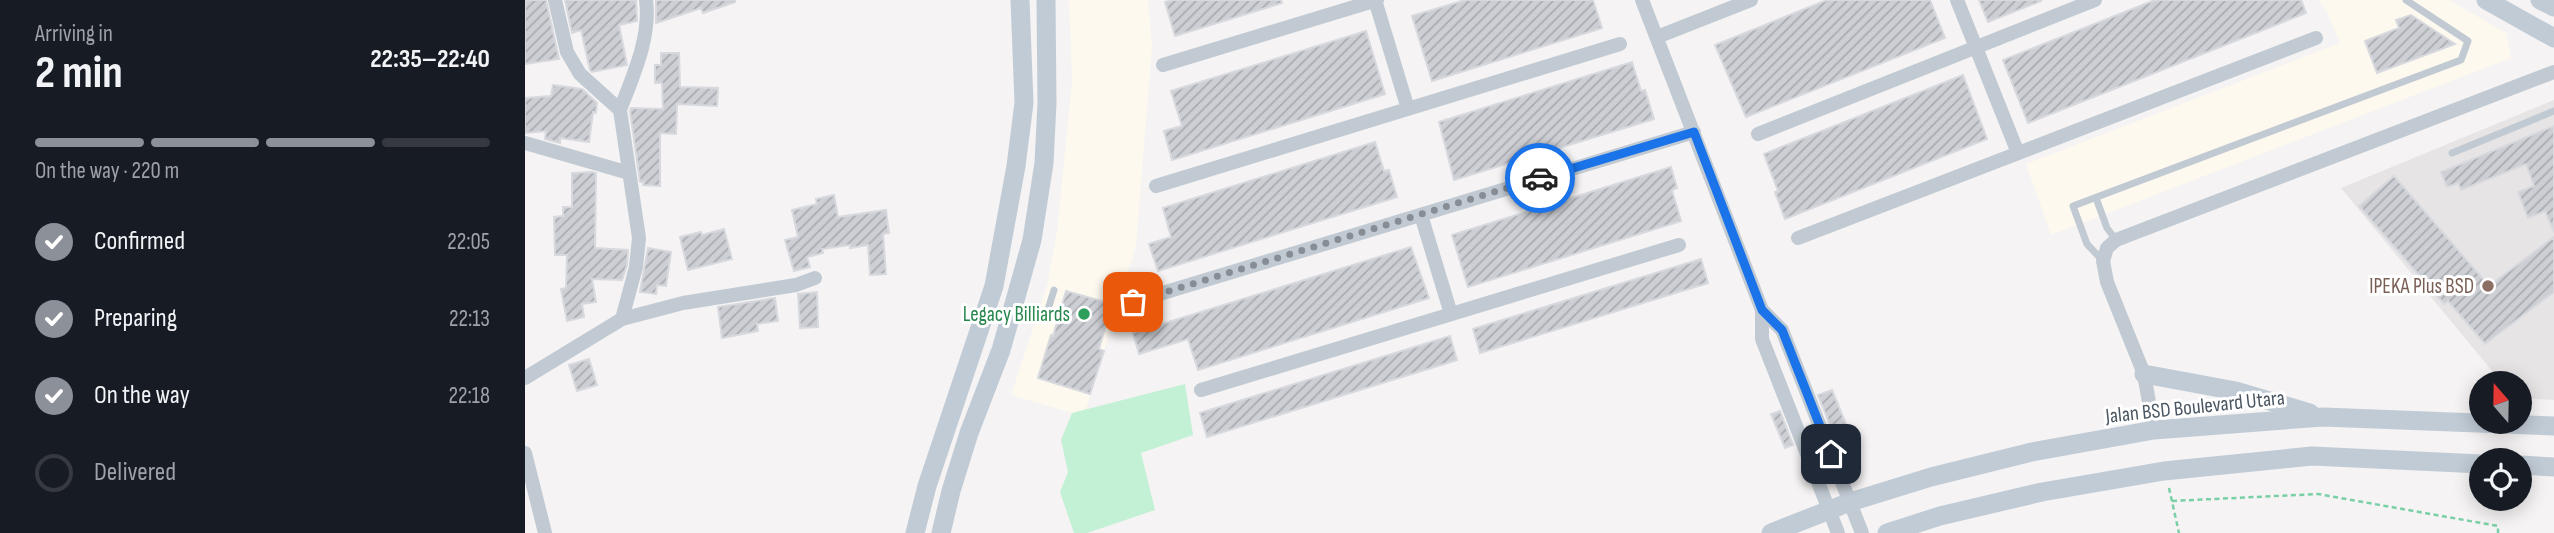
<!DOCTYPE html>
<html lang="en">
<head>
<meta charset="utf-8">
<style>
  body { margin:0; font-family:"Sofia Sans Condensed",sans-serif; background:#20242c; color:#f1f3f6; height:100vh; display:flex; flex-direction:column; font-size:26px; white-space:nowrap }
  * { box-sizing:border-box; margin:0 }
  p { font-size:23px; color:#9ea1a6 }
  .icon { flex:none; width:38px; height:38px; fill:none; stroke:currentColor; stroke-width:2; stroke-linecap:round; stroke-linejoin:round }
  .map { position:relative; flex:1; overflow:hidden }
  .details { display:flex; flex-direction:column; background:#171b24; width:525px }
  .details>* { flex:none }
  .needle { width:46px; rotate:340deg }
  .tools { position:absolute; left:1944px; top:371px; display:grid; gap:14px }
  .tools a { display:grid; place-items:center; width:63px; height:63px; border-radius:50%; background:#171b24; box-shadow:0 4px 18px #0003; font-size:35px }
  .pin { position:absolute; display:grid; place-items:center; width:60px; height:60px; color:#fff; margin:-30px; border-radius:14px; box-shadow:0 4px 10px #0006 }
  .courier { position:absolute; display:grid; place-items:center; width:70px; height:70px; margin:-35px; border:5px solid #1a73e8; border-radius:50%; background:#fff; color:#222; box-shadow:0 2px 9px #0007 }
  .summary em { font-style:normal; font-weight:700 }
  .summary div { display:flex; flex-direction:column-reverse }
  .summary { display:flex; align-items:center; justify-content:space-between; height:119px; padding:0 35px }
  h1 { font-size:46px; font-weight:700; line-height:52px }
  .bar { display:grid; grid-template-columns:repeat(4,1fr); gap:10px 7px; align-content:center; height:84px; padding:0 35px }
  .bar i { height:9px; border-radius:5px; background:#363941 }
  .bar .current { background:#8c9099 }
  .bar p { grid-column:span 4 }
  ol { padding:0 35px; list-style:none }
  li { display:flex; align-items:center; gap:21px; height:77px }
  li p { margin-inline-start:auto }
  li .icon { padding:7px; border-radius:50%; background:#8c9099; color:#fff; stroke-width:4 }
  li:last-child { color:#9ea1a6 }
  li i { width:38px; height:38px; border:4px solid #363941; border-radius:50% }
  main { display:flex; flex:1; min-height:0 }
  .map>svg:first-child { display:block }
  .commercial { fill:#fdf9ef }
  .education { fill:#e6e4e5 }
  .grass { fill:#c3f1d5 }
  .building { fill:url(#building-hatch); stroke:#d7d9de; stroke-width:2 }
  .lines { fill:none; stroke-linecap:round; stroke-linejoin:round }
  .path { stroke:#7ad0a6; stroke-width:2.5; stroke-dasharray:5 3.5; stroke-linecap:butt }
  .lane { stroke:#c1cad2; stroke-width:7 }
  .street { stroke:#c1cad2; stroke-width:14 }
  .secondary { stroke:#c1cbd6; stroke-width:19 }
  .done { stroke:#868d94; stroke-width:7; stroke-dasharray:0 12.6 }
  .route { stroke:#1a73e8; stroke-width:9 }
  .education-dot { fill:#8d6e63; stroke:#fff; stroke-width:2.5 }
  .leisure-dot { fill:#2e9e5b; stroke:#fff; stroke-width:2.5 }
  .labels { text-anchor:middle; dominant-baseline:central; stroke-width:6; stroke-linejoin:round; paint-order:stroke }
  .education-label { font-size:21px; fill:#785e54; stroke:#fff; text-anchor:end }
  .leisure-label { font-size:21px; fill:#27864d; stroke:#fff; text-anchor:end }
  .street-label { font-size:21px; fill:#4a5661; stroke:#fff }
</style>
</head>
<body>
<main>
<section class="details">
<div class="summary"><div><h1>2 min</h1><p>Arriving in</p></div><em>22:35–22:40</em></div>
<div class="bar"><i class="current"></i><i class="current"></i><i class="current"></i><i></i><p>On the way · 220 m</p></div>
<ol>
<li><svg class="icon" aria-label="check" viewBox="0 0 24 24"><path d="M5 12l5 5 9-10"/></svg>Confirmed<p>22:05</p></li>
<li><svg class="icon" aria-label="check" viewBox="0 0 24 24"><path d="M5 12l5 5 9-10"/></svg>Preparing<p>22:13</p></li>
<li><svg class="icon" aria-label="check" viewBox="0 0 24 24"><path d="M5 12l5 5 9-10"/></svg>On the way<p>22:18</p></li>
<li><i></i>Delivered</li>
</ol>
</section>
<div class="map">
<svg width="2029" height="533" viewBox="0 0 2029 533">
  <defs>
    <pattern id="building-hatch" width="6" height="6" patternUnits="userSpaceOnUse" patternTransform="scale(1.75)"><rect width="6" height="6" fill="#cdcfd5"/><path d="M-1 1l2-2M0 6l6-6M5 7l2-2" fill="none" stroke="#a8abb0"/></pattern>
  </defs>
  <rect width="100%" height="100%" fill="#f5f3f3"/>
  <path class="commercial" d="M544 0H623L627 46 611 246 561 409 547 413 486 395 522 286 532 232 547 81Z
    M1793 0H1924L1981 33 1986 58 1526 235 1501 164 1815 43 1801 10Z"/>
  <path class="education" d="M2029 100V400L1995 398V383H1977L1816 188Z"/>
  <path class="grass" d="M660 384 668 435 616 453 630 510 562 533H549L535 492 543 472 536 440 547 413Z"/>
  <path class="building" d="M0 0H21L34 59 0 64Z
    M40 0H111L112 21 94 25 102 65 67 72 65 70 56 30 47 33Z
    M131 0H210V2L178 13 176 8 131 23Z
    M648 0H756L757 3 650 36 640 2Z
    M940 0H1068L1077 28 907 81 887 16Z
    M1302 0H1405L1420 38 1221 117 1190 45Z
    M1454 0H1516V1L1463 22Z
    M1630 0H1776L1781 13 1503 123 1478 60Z
    M1886 15 1930 44 1852 73 1840 41 1874 28 1871 20Z
    M841 31 860 94 647 160 639 131 657 126 646 91Z
    M136 53H154L155 87 193 88 192 106 152 104 151 134 135 133V186L118 185 119 182H115L105 111 106 108 138 109 137 83H130V65H136Z
    M1107 62 1116 91 1120 90 1129 119 929 180 914 122Z
    M1438 75 1462 139 1260 219 1250 192 1253 191 1239 154Z
    M28 85 57 89 72 103 71 113 68 112 64 142 35 138V143L20 139 21 131 0 133V98L26 96Z
    M2029 126V232L2020 211 2003 218 1993 192 2009 186 2001 164 1936 190 1933 183 1922 187 1916 172Z
    M850 142 859 171 864 170 872 197 633 271 624 244 646 237 638 208Z
    M1146 167 1152 188 1147 190 1156 221 943 287 927 235Z
    M67 172 71 173 70 248 103 250 102 265 97 280 67 279 71 302 57 304 59 317 42 321 36 289 41 288 42 255H30L29 217 38 216V207H47V173Z
    M1869 176 1964 286 2029 237V292L1960 344 1923 301 1919 304 1834 206Z
    M309 195 313 217 361 210 364 233 358 234 361 274 345 275 343 245 325 248V245L297 249 298 253 282 257 285 267 269 271 260 240 273 237 267 210 292 204 291 199Z
    M199 229 207 259 163 270 155 237 176 232 177 235Z
    M886 247 904 298 673 370 663 339 614 354 608 333Z
    M123 248 146 252 141 286 132 285 131 294 115 292Z
    M1176 259 1183 283 955 353 948 329Z
    M541 291 587 304 574 349 579 351 565 394 513 378 526 335 528 336Z
    M292 292 293 327 275 328 273 294Z
    M250 298 253 321 232 324 233 331 197 338 193 307Z
    M925 336 932 360 682 437 675 413Z
    M64 359 72 385 52 391 44 365Z
    M1307 390 1321 424 1307 430 1293 395Z
    M1255 411 1268 445 1260 448 1246 414Z"/>
  <g class="lines">
    <path class="path" d="M1644 488 1654 533
      M1647 501 1793 494 1973 526V533"/>
    <path class="lane" d="M1927 153 2029 111
      M1571 198 1582 228 1591 240
      M1578 261 1562 244 1548 206 1936 60 1943 41 1881 0
      M489 310 520 319 529 290"/>
    <path class="street" d="M30 0 42 52 55 74 95 110 114 238 111 267 97 319
      M850 0 883 109
      M1117 0 1237 310V339L1313 533
      M1432 0 1493 153
      M1132 37 1226 0
      M638 65 852 0
      M95 110C108 76 126 37 121 0
      M1233 134 1570 0
      M0 143 104 173
      M631 186 1095 44
      M896 215 926 314
      M1273 238 1791 38
      M608 302 1169 132
      M1237 310 1257 330 1337 533
      M0 378 97 319 158 303 271 285 290 278
      M676 390 1154 245
      M1629 430 1619 374 1582 282 1578 261 1582 248 1591 240 2029 72
      M0 453 20 533"/>
    <path class="secondary" d="M1961 0 2029 38
      M2015 0 2029 7
      M1619 374 1711 391 1785 413
      M1995 465 2029 467
      M390 533 402 486 469 286 491 166 499 103 495 0
      M416 533 426 491 444 433 476 350 507 240 519 163 522 103 521 0
      M1246 533 1325 502 1406 477 1507 452 1629 430 1798 417 2029 426
      M1362 533 1415 516 1517 492 1639 471 1787 456 1956 464"/>
  </g>
  <g class="lines">
    <path class="done" d="M608 302 1015 178"/>
    <path class="route" d="M1015 178 1169 132 1237 310 1257 330 1306 454"/>
  </g>
  <circle class="education-dot" cx="1963" cy="286" r="7"/>
  <circle class="leisure-dot" cx="559" cy="314" r="7"/>
  <g class="labels">
    <g class="education-label">
      <text x="1949" y="286">IPEKA Plus BSD</text>
    </g>
    <g class="leisure-label">
      <text x="545" y="314">Legacy Billiards</text>
    </g>
    <g class="street-label">
      <text transform="translate(1670 407) rotate(-6)">Jalan BSD Boulevard Utara</text>
    </g>
  </g>
</svg>
<div class="tools">
<a><svg class="needle" viewBox="-14 -14 28 28"><path d="M0-13l5 13h-10z" fill="#e53935"/><path d="M0 13l5-13h-10z" fill="#9ea1a6"/></svg></a>
<a><svg class="icon" aria-label="locate" viewBox="0 0 24 24"><circle cx="12" cy="12" r="6"/><path d="M12 2v4M12 18v4M2 12h4M18 12h4"/></svg></a>
</div>
<div class="pin" style="left:608px;top:302px;background:#ea580c"><svg class="icon" aria-label="bag" viewBox="0 0 24 24"><path d="M5 8h14l-1 12H6zM9 8a3 3 0 0 1 6 0"/></svg></div>
<div class="pin" style="left:1306px;top:454px;background:#1f2937"><svg class="icon" aria-label="home" viewBox="0 0 24 24"><path d="M3 11l9-7 9 7M6 9v11h12V9"/></svg></div>
<div class="courier" style="left:1015px;top:178px"><svg class="icon" aria-label="car" viewBox="0 0 24 24"><path d="M5 17H2v-5l4-1 3-4h7l3 4 3 1v5h-3M9 17h6M6 11h13"/><circle cx="7" cy="17" r="2"/><circle cx="17" cy="17" r="2"/></svg></div>
</div>
</main>
</body>
</html>
